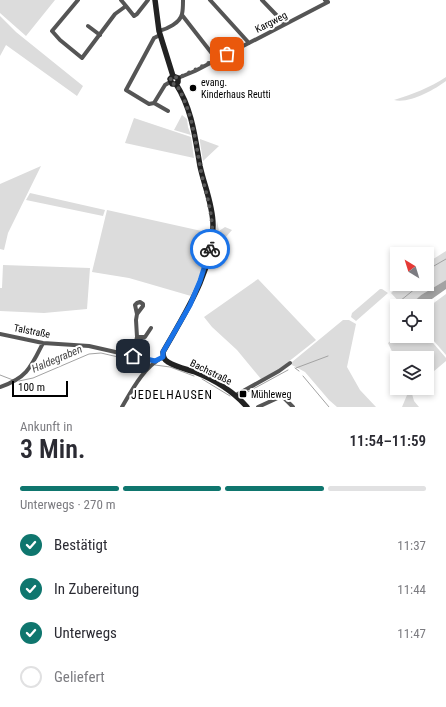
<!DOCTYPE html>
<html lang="de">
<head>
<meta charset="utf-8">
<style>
  body { margin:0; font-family:"Roboto Condensed",sans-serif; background:#f7f7f7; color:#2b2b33; height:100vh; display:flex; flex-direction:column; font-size:15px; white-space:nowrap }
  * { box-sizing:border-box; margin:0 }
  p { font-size:13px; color:#7c7c81 }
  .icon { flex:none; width:22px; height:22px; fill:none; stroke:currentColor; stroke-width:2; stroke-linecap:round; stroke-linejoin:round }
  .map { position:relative; height:407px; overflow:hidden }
  .drawer { display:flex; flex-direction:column; background:#fff; flex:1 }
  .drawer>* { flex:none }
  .needle { width:26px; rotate:322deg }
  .controls { position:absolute; left:390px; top:247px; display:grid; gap:8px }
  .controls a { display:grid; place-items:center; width:44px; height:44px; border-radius:0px; background:#fff; box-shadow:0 2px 6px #0003; font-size:20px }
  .scale { position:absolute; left:12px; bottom:10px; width:56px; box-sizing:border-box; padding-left:4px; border:2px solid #000; border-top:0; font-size:11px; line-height:14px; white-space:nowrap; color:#000; -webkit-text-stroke:3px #fff; paint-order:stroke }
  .pin { position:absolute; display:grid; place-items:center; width:34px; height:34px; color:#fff; margin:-17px; border-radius:8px; box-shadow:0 2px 6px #0006 }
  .courier { position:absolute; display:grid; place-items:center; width:40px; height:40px; margin:-20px; border:3px solid #1a73e8; border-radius:50%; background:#fff; color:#222; box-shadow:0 1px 5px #0007 }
  .head em { font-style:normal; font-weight:600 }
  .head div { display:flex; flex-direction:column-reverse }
  .head { display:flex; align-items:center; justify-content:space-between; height:68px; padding:0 20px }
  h1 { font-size:26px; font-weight:600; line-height:30px }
  .bar { display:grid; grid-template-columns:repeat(4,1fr); gap:6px 4px; align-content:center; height:48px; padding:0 20px }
  .bar i { height:5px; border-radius:3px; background:#e1e1e2 }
  .bar .selected { background:#0f766e }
  .bar p { grid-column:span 4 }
  ol { padding:0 20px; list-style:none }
  li { display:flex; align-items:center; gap:12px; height:44px }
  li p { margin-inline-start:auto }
  li .icon { padding:4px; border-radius:50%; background:#0f766e; color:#fff; stroke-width:4 }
  li:last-child { color:#7c7c81 }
  li i { width:22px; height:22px; border:2px solid #e1e1e2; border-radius:50% }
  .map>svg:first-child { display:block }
  .green { fill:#dcdcdc }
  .water { fill:#a3a3a3 }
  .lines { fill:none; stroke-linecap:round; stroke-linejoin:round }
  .stream { stroke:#a3a3a3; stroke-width:1 }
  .street { stroke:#555; stroke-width:4 }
  .secondary { stroke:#222; stroke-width:5.5 }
  .done { stroke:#595959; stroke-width:4; stroke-dasharray:0 7.2 }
  .route { stroke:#1a73e8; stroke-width:5 }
  .poi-dot { fill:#000; stroke:#fff; stroke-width:1.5 }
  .labels { text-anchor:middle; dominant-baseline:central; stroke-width:4; stroke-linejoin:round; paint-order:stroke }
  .street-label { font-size:10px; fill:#000; stroke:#fff }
  .poi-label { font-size:10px; fill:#000; stroke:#fff; text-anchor:start }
  .water-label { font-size:11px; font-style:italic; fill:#444; stroke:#fff }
  .quarter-label { font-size:12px; letter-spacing:1px; fill:#000; stroke:#fff }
</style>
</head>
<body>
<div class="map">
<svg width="446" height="407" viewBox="0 0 446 407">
  <rect width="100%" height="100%" fill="#fff"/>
  <path class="green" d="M0 0H55L26 36 0 13Z
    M0 16 16 32 83 86 77 96 6 45 0 56Z
    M446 77V81C434 90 409 104 394 100 413 94 429 88 446 77Z
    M182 115 187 119 188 127 191 135 174 130Z
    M134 118 191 137 194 158 125 143Z
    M200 139 219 146 203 161 200 142Z
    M41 166 8 233 4 250 0 249V184Z
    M30 193 105 210 103 216 26 200Z
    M107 210 206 232V235L210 236C206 257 200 277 191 296L129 278 92 272Z
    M217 221 219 231 225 227 232 230 225 238 214 246Z
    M446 251V280L421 295 409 306H403L391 293 400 284H427V263Z
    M3 265 90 268 87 309 44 313 0 311V288H2Z
    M258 279 316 340 278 370 261 379 237 350 212 327 204 317Z
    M380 289H382L388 293 356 321 351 317 352 313Z
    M446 294V355L427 333V308Z
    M343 320H349L356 324 347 367 360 390 376 407H337L329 400 305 372 292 365V362Z
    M397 328V336H427L446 358V361L427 377V358H397V362L388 343 394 338 391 332Z
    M405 388H413L411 390 414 401 419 407H402L407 395Z"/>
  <path class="water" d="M446 280V289L422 306H409L421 295Z"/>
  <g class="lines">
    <path class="stream" d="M427 270 446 259
      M400 301 416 288V284
      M155 365 170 367 194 376
      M295 368 299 371
      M296 368 328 356
      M0 375 13 380
      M303 376 329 407
      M202 379 230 396
      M19 381 33 378 89 354 101 353 148 364
      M244 394 288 370"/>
    <path class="street" d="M78 0 52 31 60 40 82 58 115 14 126 6 121 0
      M210 0 249 43
      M262 0 285 24
      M126 6 134 16 137 14 148 0
      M182 15 217 60
      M88 26 100 35
      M159 31C167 29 180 23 182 14 183 10 183 4 183 0
      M160 35 154 38 126 90 149 104 154 103 165 85 170 82
      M178 78 195 71 328 2 325 0
      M154 103 168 111
      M0 334 43 343 89 346 155 361
      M137 337H145L151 328
      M133 356 137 337 136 320 137 314 143 306V304L140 302 137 303 135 305 137 314
      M0 387C27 378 31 367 43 343
      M236 395 279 371 290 363
      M122 407C133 388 144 367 163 357
      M258 407 282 396 293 407"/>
    <path class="secondary" d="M155 0 159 31 173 76 170 79 172 84H176C192 109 195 137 200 166 204 185 213 205 213 225 213 272 185 313 163 352 163 356 164 360 168 362 176 367 186 369 195 372 215 380 233 391 247 407
      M173 76 178 78V82L176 84"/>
  </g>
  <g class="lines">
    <path class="done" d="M210 249C216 223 208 201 202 176 195 143 194 114 176 84H172L170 80 173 76 178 78 227 54"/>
    <path class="route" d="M133 356 155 361 163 357V352L190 305 200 281 210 249"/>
  </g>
  <g class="poi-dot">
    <circle cx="193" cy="88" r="4"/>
    <rect x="239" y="390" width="8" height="8" rx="2"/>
  </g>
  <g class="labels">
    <g class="street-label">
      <text transform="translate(271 22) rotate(-27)">Kargweg</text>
      <text transform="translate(32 331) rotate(11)">Talstraße</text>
      <text transform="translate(211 372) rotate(26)">Bachstraße</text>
    </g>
    <g class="poi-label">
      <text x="201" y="82">evang.<tspan x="201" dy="12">Kinderhaus Reutti</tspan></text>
      <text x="251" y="394">Mühleweg</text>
    </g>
    <g class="water-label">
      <text transform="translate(57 359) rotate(-23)">Haldegraben</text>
    </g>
    <g class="quarter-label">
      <text x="172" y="395">JEDELHAUSEN</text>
    </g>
  </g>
</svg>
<div class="controls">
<a><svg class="needle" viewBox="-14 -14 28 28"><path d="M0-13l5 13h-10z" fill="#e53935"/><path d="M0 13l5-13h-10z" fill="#7c7c81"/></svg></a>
<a><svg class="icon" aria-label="locate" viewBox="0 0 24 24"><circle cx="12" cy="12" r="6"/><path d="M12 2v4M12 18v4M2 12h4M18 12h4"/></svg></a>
<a><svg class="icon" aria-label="layers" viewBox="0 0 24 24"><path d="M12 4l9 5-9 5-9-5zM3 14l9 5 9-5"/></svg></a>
</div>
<div class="scale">100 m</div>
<div class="pin" style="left:227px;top:54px;background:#ea580c"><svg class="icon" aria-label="bag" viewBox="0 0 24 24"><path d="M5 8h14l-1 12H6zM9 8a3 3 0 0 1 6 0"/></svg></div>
<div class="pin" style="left:133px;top:356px;background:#1f2937"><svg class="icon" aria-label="home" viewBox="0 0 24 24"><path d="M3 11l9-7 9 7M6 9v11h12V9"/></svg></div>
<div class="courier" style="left:210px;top:249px"><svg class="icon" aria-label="bike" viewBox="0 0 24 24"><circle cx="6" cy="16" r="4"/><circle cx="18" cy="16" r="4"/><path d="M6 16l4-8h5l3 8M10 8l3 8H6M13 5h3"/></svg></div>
</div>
<section class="drawer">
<div class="head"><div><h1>3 Min.</h1><p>Ankunft in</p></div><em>11:54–11:59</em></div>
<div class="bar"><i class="selected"></i><i class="selected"></i><i class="selected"></i><i></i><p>Unterwegs · 270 m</p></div>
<ol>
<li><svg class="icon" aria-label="check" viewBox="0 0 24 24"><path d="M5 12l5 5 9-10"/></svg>Bestätigt<p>11:37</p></li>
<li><svg class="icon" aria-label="check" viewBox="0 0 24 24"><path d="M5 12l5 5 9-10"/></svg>In Zubereitung<p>11:44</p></li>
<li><svg class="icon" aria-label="check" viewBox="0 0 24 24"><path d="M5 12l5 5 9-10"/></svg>Unterwegs<p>11:47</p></li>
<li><i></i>Geliefert</li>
</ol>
</section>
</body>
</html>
